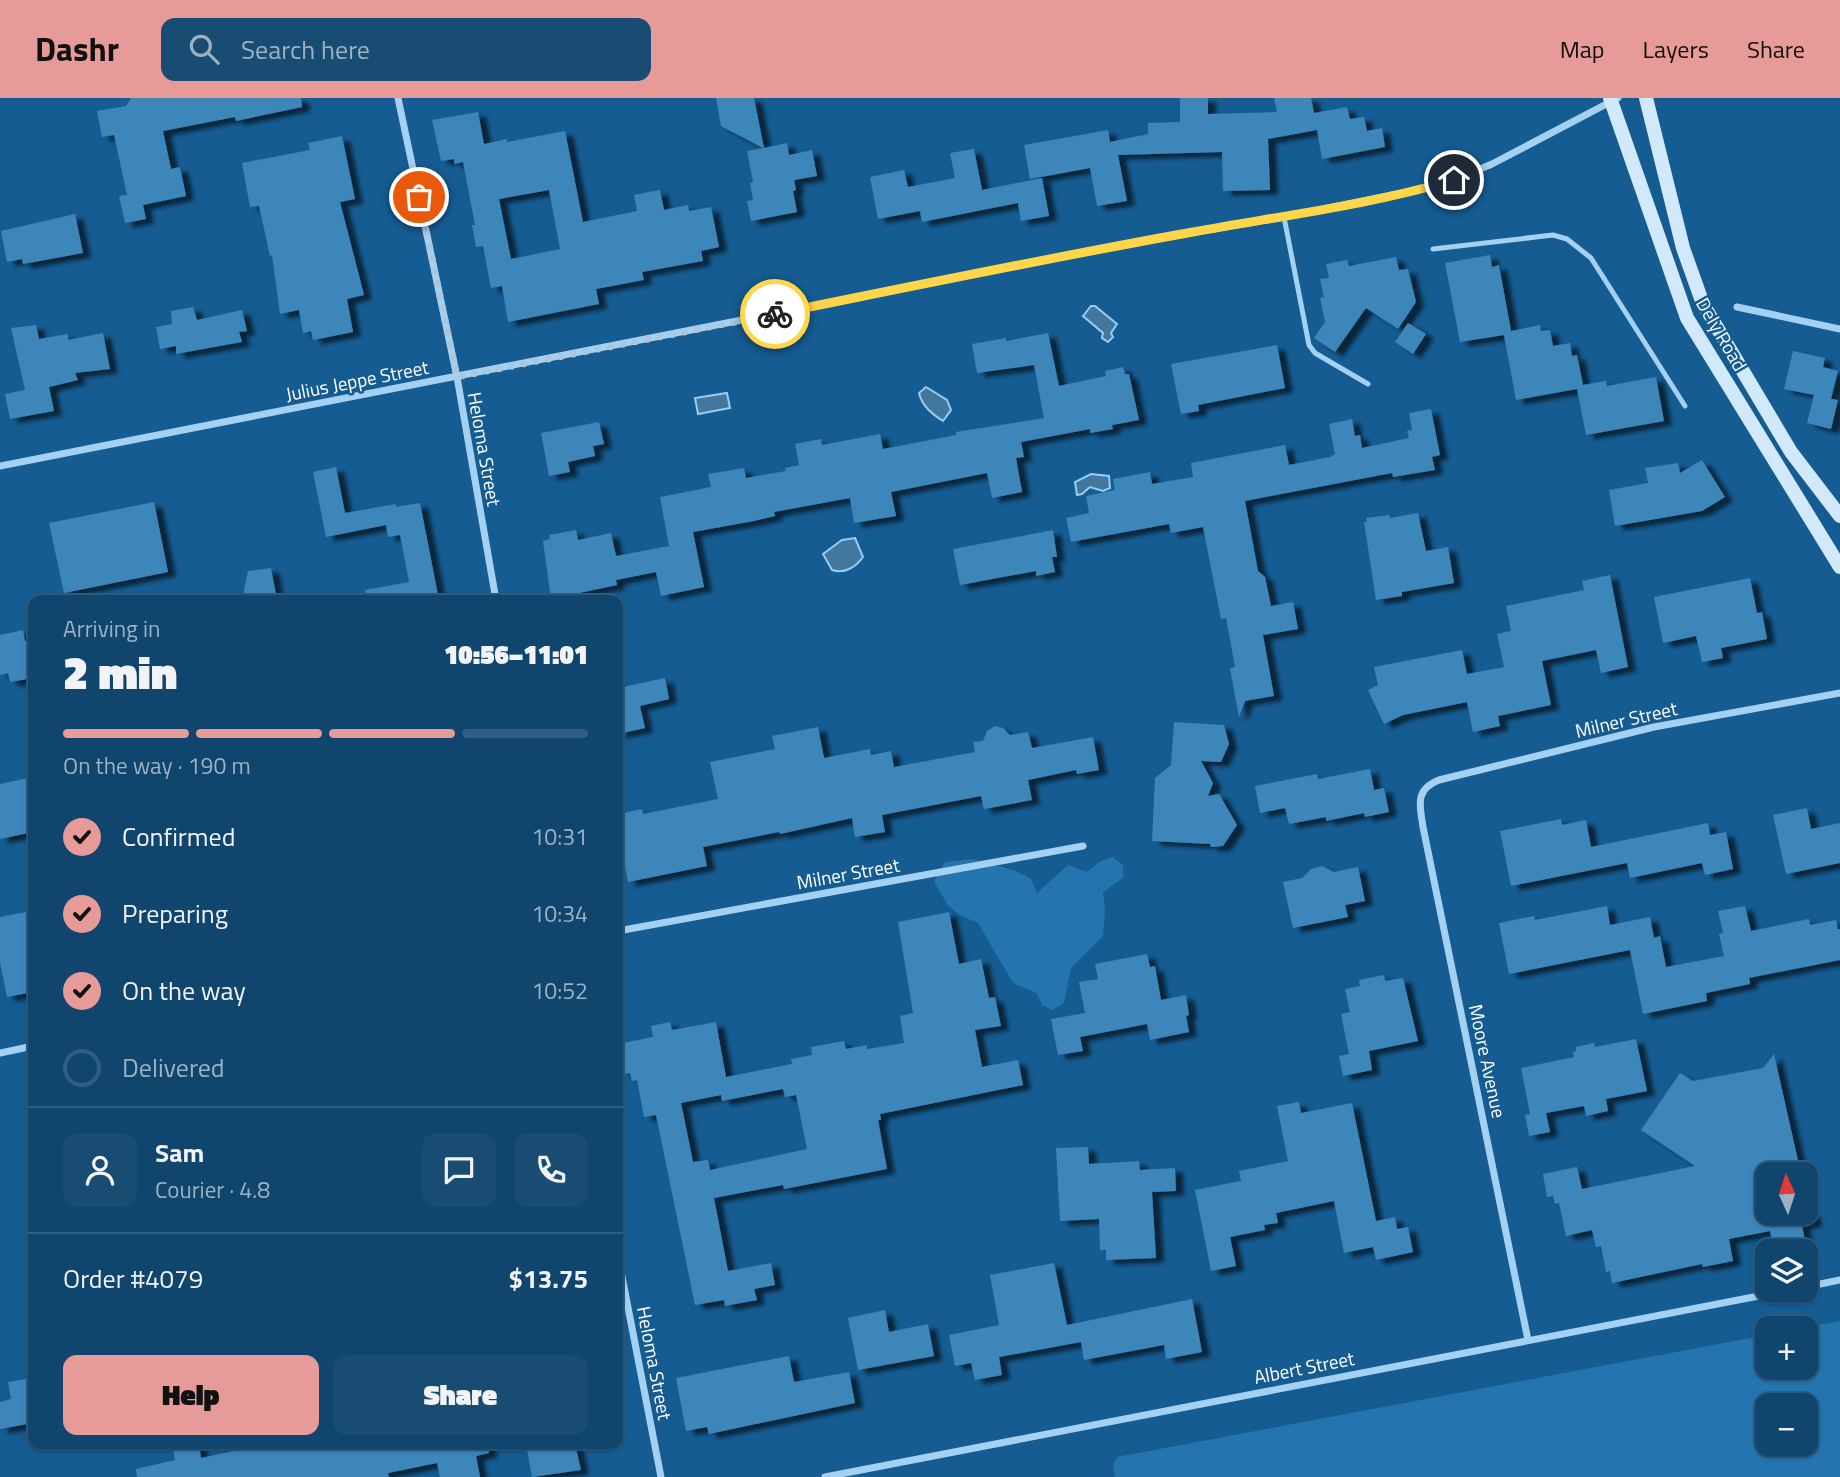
<!DOCTYPE html>
<html lang="en">
<head>
<meta charset="utf-8">
<style>
  body { margin:0; font-family:"Titillium Web",sans-serif; background:#194c73; color:#f1f3f6; height:100vh; display:flex; flex-direction:column; font-size:26px; white-space:nowrap }
  * { box-sizing:border-box; margin:0 }
  p { font-size:23px; color:#9cb1c2 }
  .icon { flex:none; width:38px; height:38px; fill:none; stroke:currentColor; stroke-width:2; stroke-linecap:round; stroke-linejoin:round }
  .map { position:relative; flex:1; overflow:hidden }
  .drawer { position:absolute; left:28px; top:497px; width:595px; height:854px; display:flex; flex-direction:column; background:#10456e; border-radius:14px; box-shadow:0 2px 5px #0004,0 0 0 2px #305d81 }
  .drawer>* { flex:none }
  .needle { width:46px; rotate:357deg }
  .fabs { position:absolute; left:1755px; top:1064px; display:grid; gap:14px }
  .fabs a { display:grid; place-items:center; width:63px; height:63px; border-radius:14px; background:#10456e; box-shadow:0 2px 5px #0004,0 0 0 2px #305d81; font-size:35px }
  .pin { position:absolute; display:grid; place-items:center; width:60px; height:60px; color:#fff; margin:-30px; border:4px solid #fff; border-radius:50%; box-shadow:0 2px 7px #0007 }
  .courier { position:absolute; display:grid; place-items:center; width:70px; height:70px; margin:-35px; border:5px solid #ffd54a; border-radius:50%; background:#fff; color:#222; box-shadow:0 2px 9px #0007 }
  .overview em { font-style:normal; font-weight:800 }
  .overview div { display:flex; flex-direction:column-reverse }
  .overview { display:flex; align-items:center; justify-content:space-between; height:119px; padding:0 35px }
  h1 { font-size:46px; font-weight:800; line-height:52px }
  .bar { display:grid; grid-template-columns:repeat(4,1fr); gap:10px 7px; align-content:center; height:84px; padding:0 35px }
  .bar i { height:9px; border-radius:5px; background:#305d81 }
  .bar .on { background:#e69b98 }
  .bar p { grid-column:span 4 }
  .line { display:flex; align-items:center; gap:18px; padding:0 35px; border-top:2px solid #305d81 }
  .line div { flex:1 }
  .round { display:grid; place-items:center; flex:none; width:74px; height:74px; border-radius:14px; background:#194c73 }
  ol { padding:0 35px; list-style:none }
  li { display:flex; align-items:center; gap:21px; height:77px }
  li p { margin-inline-start:auto }
  li .icon { padding:7px; border-radius:50%; background:#e69b98; color:#111; stroke-width:4 }
  li:last-child { color:#9cb1c2 }
  li i { width:38px; height:38px; border:4px solid #305d81; border-radius:50% }
  .primary-button { display:flex; gap:14px; margin-top:auto; padding:14px 35px }
  .primary-button a { flex:1; height:80px; border-radius:14px; background:#e69b98; color:#111; font-size:28px; font-weight:800; line-height:80px; text-align:center }
  .primary-button a+a { background:#194c73; color:#f1f3f6 }
  header { display:flex; align-items:center; gap:42px; box-sizing:border-box; height:98px; padding:0 35px; background:#e69b98; color:#111 }
  header strong { font-size:33px }
  nav { display:flex; gap:38px; margin-inline-start:auto; font-size:24px }
  .search { width:490px; height:63px; background:#194c73; display:flex; align-items:center; gap:18px; box-sizing:border-box; padding:0 24px; border-radius:14px; color:#9cb1c2; font-size:26px }
  .map>svg:first-child { display:block }
  .green { fill:#2475af; fill-rule:evenodd }
  .water { fill:#44779e; stroke:#96cdf4; stroke-width:2 }
  .building { fill:#3d86ba; fill-rule:evenodd; filter:url(#shadow) }
  .lines { fill:none; stroke-linecap:round; stroke-linejoin:round }
  .service { stroke:#a4d0f1; stroke-width:5 }
  .minor { stroke:#a4d0f1; stroke-width:7 }
  .secondary { stroke:#d2e9fb; stroke-width:14 }
  .done { stroke:#adc6d9; stroke-width:7; stroke-dasharray:0 12.6 }
  .route { stroke:#ffd54a; stroke-width:9 }
  .labels { text-anchor:middle; dominant-baseline:central; stroke-width:5; stroke-linejoin:round; paint-order:stroke }
  .street-label { font-size:19px; fill:#fff; stroke:#155c92 }
</style>
</head>
<body>
<header>
<strong>Dashr</strong>
<div class="search"><svg class="icon" aria-label="search" viewBox="0 0 24 24"><circle cx="10" cy="10" r="6"/><path d="M15 15l6 6"/></svg>Search here</div>
<nav><a>Map</a><a>Layers</a><a>Share</a></nav>
</header>
<div class="map">
<svg width="1840" height="1379" viewBox="0 0 1840 1379">
  <defs>
    <filter id="shadow"><feDropShadow dx="8" dy="4.5" stdDeviation="2" flood-color="#0009"/></filter>
  </defs>
  <rect width="100%" height="100%" fill="#155c92"/>
  <path class="green" d="M1113 759 1123 767V780L1103 794 1105 813 1103 838 1071 870 1064 905 1052 912 1042 907 1037 895 1013 885 978 825 959 817 947 806 934 783 945 764 973 761 1016 773 1031 781 1037 795 1068 767 1087 774 1099 764Z
    M1840 1223V1379H1115L1113 1368 1117 1359 1767 1237 1768 1269H1806V1230H1804ZM1768 1307H1806V1346H1768Z"/>
  <path class="water" d="M1091 208H1095L1117 226 1111 235 1113 239 1108 244 1102 240 1103 235 1083 218Z
    M926 289 947 302 951 312 943 323C932 316 922 308 919 295Z
    M727 295 730 310 698 316 695 300Z
    M1091 376 1109 378 1110 390 1103 393 1090 389 1082 396 1077 397 1075 384Z
    M855 440 863 459C856 469 845 476 832 472L823 456 842 442Z"/>
  <path class="building" d="M131 0H301L302 9 236 23 235 19 163 33 171 71 180 69 186 98 143 107 146 121 125 125 119 98 127 97 114 37 102 39 97 13 126 8Z
    M716 0H754L764 50 787 45 789 57 812 52 817 78 794 82 796 92 793 93 797 114 751 123 747 103 753 102 750 85 753 84 747 53 763 50 721 28Z
    M1180 0H1208V16L1277 14 1274 0H1311L1314 15 1347 9 1350 21 1364 19 1367 33 1382 30 1385 49 1322 61 1317 32 1268 41 1270 92 1223 93 1222 54 1118 57 1127 103 1097 108 1090 70 1030 81 1024 47 1108 32 1110 44 1148 36V25L1180 24Z
    M478 14 484 46 507 41V44L565 33 583 124 637 113 634 97 660 92 664 112 688 107 689 113 711 109 719 149 701 153 703 163 642 174 644 182 596 191 599 206 508 224 502 188 491 190 483 148 476 149 472 127H475L463 64 454 66V61L441 63 432 22ZM549 92 560 151 511 161 499 101Z
    M342 38 355 101 340 104 364 197 347 201 353 234 313 242 311 233 303 235 299 212 280 216 272 157 270 158 259 108 250 109 242 65 310 52 308 45Z
    M974 51 982 92 1042 80 1049 118 1021 123 1018 105 922 124 920 113 878 121 870 79 904 72 908 89 955 80 950 55Z
    M75 116 83 155 23 166 22 161 7 164 1 133Z
    M1490 157 1492 169 1499 167 1511 233 1540 227 1541 233 1550 232 1553 248 1570 245 1572 258 1577 257 1583 287 1606 283 1607 288 1656 279 1664 323 1586 337 1577 291 1516 302 1504 237 1460 244 1445 165Z
    M1396 159 1399 172 1408 171 1416 204 1398 231 1366 210 1335 254 1314 240 1325 224 1320 200 1324 199 1320 181 1329 180 1326 166 1347 162 1349 168Z
    M193 209 197 222 242 212 247 233 239 234 242 244 176 256V248L160 251 156 229 172 226 171 213Z
    M1408 225 1426 236 1413 256 1395 244Z
    M36 227 39 241 68 236V242L103 235 110 271 75 275 78 282 49 289 54 313 10 321 5 296 25 292 11 230Z
    M1048 235 1059 288 1106 278 1105 273 1123 269 1125 276H1129L1139 322 1112 327 1113 331 1090 335V331L1021 344 1024 359 1016 360 1022 394 992 400 987 375 891 394 896 418 854 425 850 400 774 414 775 418 754 423 693 434 704 489 661 498 656 474 616 482 617 487 551 501 543 443 550 441 549 437 576 432 578 442 611 435 616 458 669 448 660 399 711 389 708 376 744 370 746 380 786 373 785 370 799 367 795 346 821 341 822 347 880 336 883 351 956 337V334L1044 320 1034 267 977 275 972 246 1006 240V243Z
    M1277 247 1285 290 1198 307 1199 313 1181 316 1171 266Z
    M1793 253 1825 260 1823 269 1838 273 1831 301 1838 302 1831 331 1807 325 1814 297 1784 291Z
    M1431 311 1440 357 1432 359 1435 372 1393 379 1392 375 1245 403 1258 473 1265 479 1271 508 1293 504 1298 531 1263 537 1274 598 1245 603 1239 619 1230 570 1235 569 1226 520 1221 521 1203 429 1171 435 1169 426 1071 444 1066 420 1089 415 1086 398 1115 392 1113 381 1150 374 1152 386 1193 379 1191 365 1285 347 1289 367 1330 359 1335 356 1329 326 1352 321 1355 338 1360 337 1362 350 1409 340 1407 333 1412 332 1409 315Z
    M599 324 604 346 593 348 595 358 568 364 570 374 549 378 541 335Z
    M1702 362 1725 399 1702 413 1615 428 1609 392 1648 385 1645 370 1678 365 1680 375Z
    M336 369 345 415 396 406V409L420 405 439 502H366L365 492 409 484 400 437 388 439 386 427 326 439 313 374Z
    M154 404 168 474 64 495 49 425Z
    M1418 415 1426 453 1448 449 1454 485 1402 494V498L1376 502 1364 424H1367L1366 420 1389 417 1390 420Z
    M1053 432 1057 459H1052L1055 474 1036 478V473L960 487 953 451Z
    M271 470 277 502H242L248 473Z
    M1610 477 1628 569 1601 575 1596 552 1542 563 1551 607 1498 618 1500 628 1473 634 1467 604 1403 617 1384 626 1368 592 1378 587 1374 569 1462 552 1467 576 1504 569 1497 536 1511 533 1506 508 1584 492 1582 483Z
    M1750 480 1757 515 1762 514 1767 541 1721 550 1723 560 1702 564 1696 538 1663 545 1654 499Z
    M23 532 25 543 33 542V580L10 584 8 575 0 577V537Z
    M665 580 669 601 640 608 645 630 618 636V590Z
    M1174 624 1224 627 1229 646 1221 664 1201 663 1213 685 1208 698 1219 696 1237 727 1223 748 1211 749 1210 746 1152 743 1155 680 1171 667Z
    M995 628 1003 630 1010 637 1028 634 1032 650 1093 639 1099 672 1077 676 1076 672 1028 682 1032 702 984 711 981 698 882 717 885 734 855 739 852 720 780 736 779 734 703 749 707 768 628 784 623 759 618 760V716L642 711 643 716 718 701 710 664 775 651 772 638 818 629 824 660 870 651 871 657 891 653 894 669 975 654 973 644 983 643 987 633Z
    M1370 671 1374 692 1384 690 1389 714 1365 719 1364 715 1326 723V719L1289 726 1285 710 1260 715 1255 688 1317 676 1318 681Z
    M33 679V734L0 741V686Z
    M1807 710 1811 731 1840 725V765L1786 776 1773 717Z
    M1561 721 1562 727 1586 722 1591 749 1708 725 1710 737 1726 734 1733 771 1705 777 1702 765 1630 780 1627 765 1511 788 1500 733Z
    M1322 768 1334 774 1358 769 1365 803 1345 807 1348 819 1293 830 1283 784 1302 780 1311 771Z
    M1607 808 1610 827 1650 819 1654 840 1660 838 1666 869 1724 858 1719 836 1723 835 1718 813 1745 808 1751 833 1809 821 1810 827 1836 822 1838 831H1840V862L1749 880 1750 886 1706 895 1707 903 1643 916 1630 852 1509 876 1499 825 1534 818 1535 822Z
    M26 814 27 822 33 820V894L7 899 0 864V819Z
    M949 814 959 866 981 861 989 900 995 899 1001 928 975 932 982 969 1018 962 1023 987 880 1016 881 1022H878L887 1071 784 1091 783 1087 714 1100 728 1173 771 1165 775 1187 754 1191 757 1202 725 1208 724 1202 695 1207 656 1017 644 1019 637 982 632 983 630 975 623 976 618 946 653 939 651 928 670 924 672 932 716 924 726 979 792 966 791 961 812 957 811 949 844 943 846 951 867 947V951L904 945 900 918 913 915 898 824ZM783 991 785 999 796 997 807 1051 710 1072 708 1062 693 1064 681 1005 721 997 722 1003Z
    M1147 856 1150 869 1155 868 1161 902 1186 897 1189 917 1186 918 1189 934 1150 942 1147 926 1080 939 1083 953 1058 957 1051 921 1085 915 1079 884 1098 881 1095 866Z
    M1384 877 1385 883 1403 880 1418 943 1369 953 1372 972 1343 978 1339 958 1349 956 1341 916 1350 914 1345 891 1360 888 1359 882Z
    M1636 941 1647 993 1606 1001 1608 1013 1586 1018 1584 1008 1546 1015 1550 1034 1529 1038 1525 1017 1530 1016 1521 970 1574 959 1573 954 1576 953V949L1594 945 1595 949Z
    M1774 956 1801 1076H1768V1115H1813L1814 1124 1802 1127 1806 1148 1774 1153 1770 1133 1729 1141 1733 1163 1703 1169 1702 1166 1612 1185 1610 1173 1606 1174 1601 1148 1596 1149 1592 1132 1566 1138 1559 1105 1555 1106 1553 1098 1547 1099 1543 1076 1577 1069 1582 1091 1695 1068 1641 1032 1680 975 1693 983 1763 970Z
    M1299 1004 1301 1015 1352 1005 1376 1123 1395 1119 1397 1131 1408 1129 1413 1154 1376 1162 1373 1149 1344 1155 1334 1103 1276 1115 1278 1125 1264 1127 1265 1132 1230 1139 1236 1168 1211 1173 1195 1092 1241 1083 1239 1073 1288 1063 1277 1008Z
    M1088 1049 1089 1066 1139 1063 1140 1072 1175 1070 1176 1093 1152 1094 1156 1160 1106 1162V1152H1100L1099 1121 1060 1123 1056 1050Z
    M1054 1165 1067 1227 1192 1201 1202 1254 1166 1261 1164 1247 1084 1262 1081 1244 999 1259 1002 1277 975 1282 971 1265 955 1268 949 1237 999 1227 990 1177Z
    M885 1212 889 1234 928 1226 934 1258 858 1272 848 1220Z
    M789 1258 794 1284 849 1274 855 1305 709 1336 707 1329 686 1333 676 1280Z
    M33 1280V1325L0 1331V1304L11 1301 8 1284Z
    M172 1346H199L201 1360 253 1349V1346H488L489 1355 476 1358 480 1379H440L437 1365 388 1375 389 1379H137L136 1371 175 1362Z
    M526 1346H575L581 1372 532 1379Z"/>
  <g class="lines">
    <path class="service" d="M1284 119 1309 247 1315 255 1368 286
      M1433 151 1553 137 1567 141 1591 160 1685 308"/>
    <path class="minor" d="M398 0 457 279 496 502
      M1737 209 1840 231
      M0 368 1133 145 1284 119 1422 91 1454 82 1492 66 1618 0
      M618 833 1083 748
      M0 955 33 948
      M618 1158 661 1379
      M1806 1189 1840 1182
      M1528 1242 1423 729C1420 708 1414 692 1439 682L1654 629 1840 595
      M825 1379 1790 1192"/>
    <path class="secondary" d="M1610 0 1687 220 1840 469
      M1646 0 1683 150 1703 206 1791 354 1840 418"/>
  </g>
  <g class="lines">
    <path class="done" d="M419 99 457 279 775 216"/>
    <path class="route" d="M775 216C914 188 1053 159 1193 134 1280 118 1369 107 1454 82"/>
  </g>
  <g class="labels">
    <g class="street-label">
      <text transform="translate(1722 236) rotate(60)">Dely Road</text>
      <text transform="translate(357 282) rotate(-11)">Julius Jeppe Street</text>
      <text transform="translate(485 351) rotate(80)">Heloma Street</text>
      <text transform="translate(1626 621) rotate(-13)">Milner Street</text>
      <text transform="translate(848 775) rotate(-10)">Milner Street</text>
      <text transform="translate(1488 963) rotate(78)">Moore Avenue</text>
      <text transform="translate(655 1265) rotate(79)">Heloma Street</text>
      <text transform="translate(1304 1269) rotate(-11)">Albert Street</text>
    </g>
  </g>
</svg>
<div class="fabs">
<a><svg class="needle" viewBox="-14 -14 28 28"><path d="M0-13l5 13h-10z" fill="#e53935"/><path d="M0 13l5-13h-10z" fill="#9cb1c2"/></svg></a>
<a><svg class="icon" aria-label="layers" viewBox="0 0 24 24"><path d="M12 4l9 5-9 5-9-5zM3 14l9 5 9-5"/></svg></a>
<a>+</a>
<a>−</a>
</div>
<div class="pin" style="left:419px;top:99px;background:#ea580c"><svg class="icon" aria-label="bag" viewBox="0 0 24 24"><path d="M5 8h14l-1 12H6zM9 8a3 3 0 0 1 6 0"/></svg></div>
<div class="pin" style="left:1454px;top:82px;background:#1f2937"><svg class="icon" aria-label="home" viewBox="0 0 24 24"><path d="M3 11l9-7 9 7M6 9v11h12V9"/></svg></div>
<div class="courier" style="left:775px;top:216px"><svg class="icon" aria-label="bike" viewBox="0 0 24 24"><circle cx="6" cy="16" r="4"/><circle cx="18" cy="16" r="4"/><path d="M6 16l4-8h5l3 8M10 8l3 8H6M13 5h3"/></svg></div>
<section class="drawer">
<div class="overview"><div><h1>2 min</h1><p>Arriving in</p></div><em>10:56–11:01</em></div>
<div class="bar"><i class="on"></i><i class="on"></i><i class="on"></i><i></i><p>On the way · 190 m</p></div>
<ol>
<li><svg class="icon" aria-label="check" viewBox="0 0 24 24"><path d="M5 12l5 5 9-10"/></svg>Confirmed<p>10:31</p></li>
<li><svg class="icon" aria-label="check" viewBox="0 0 24 24"><path d="M5 12l5 5 9-10"/></svg>Preparing<p>10:34</p></li>
<li><svg class="icon" aria-label="check" viewBox="0 0 24 24"><path d="M5 12l5 5 9-10"/></svg>On the way<p>10:52</p></li>
<li><i></i>Delivered</li>
</ol>
<div class="line" style="height:126px"><a class="round"><svg class="icon" aria-label="person" viewBox="0 0 24 24"><circle cx="12" cy="8" r="4"/><path d="M4 21q1-7 8-7t8 7"/></svg></a><div><b>Sam</b><p>Courier · 4.8</p></div><a class="round"><svg class="icon" aria-label="chat" viewBox="0 0 24 24"><path d="M4 5h16v11H9l-5 4z"/></svg></a><a class="round"><svg class="icon" aria-label="phone" viewBox="0 0 24 24"><path d="M5 4h4l2 5-3 2q2 4 5 5l2-3 5 2v4C11 20 4 13 5 4z"/></svg></a></div>
<div class="line" style="height:91px"><div>Order #4079</div><b>$13.75</b></div>
<div class="primary-button"><a>Help</a><a>Share</a></div>
</section>
</div>
</body>
</html>
